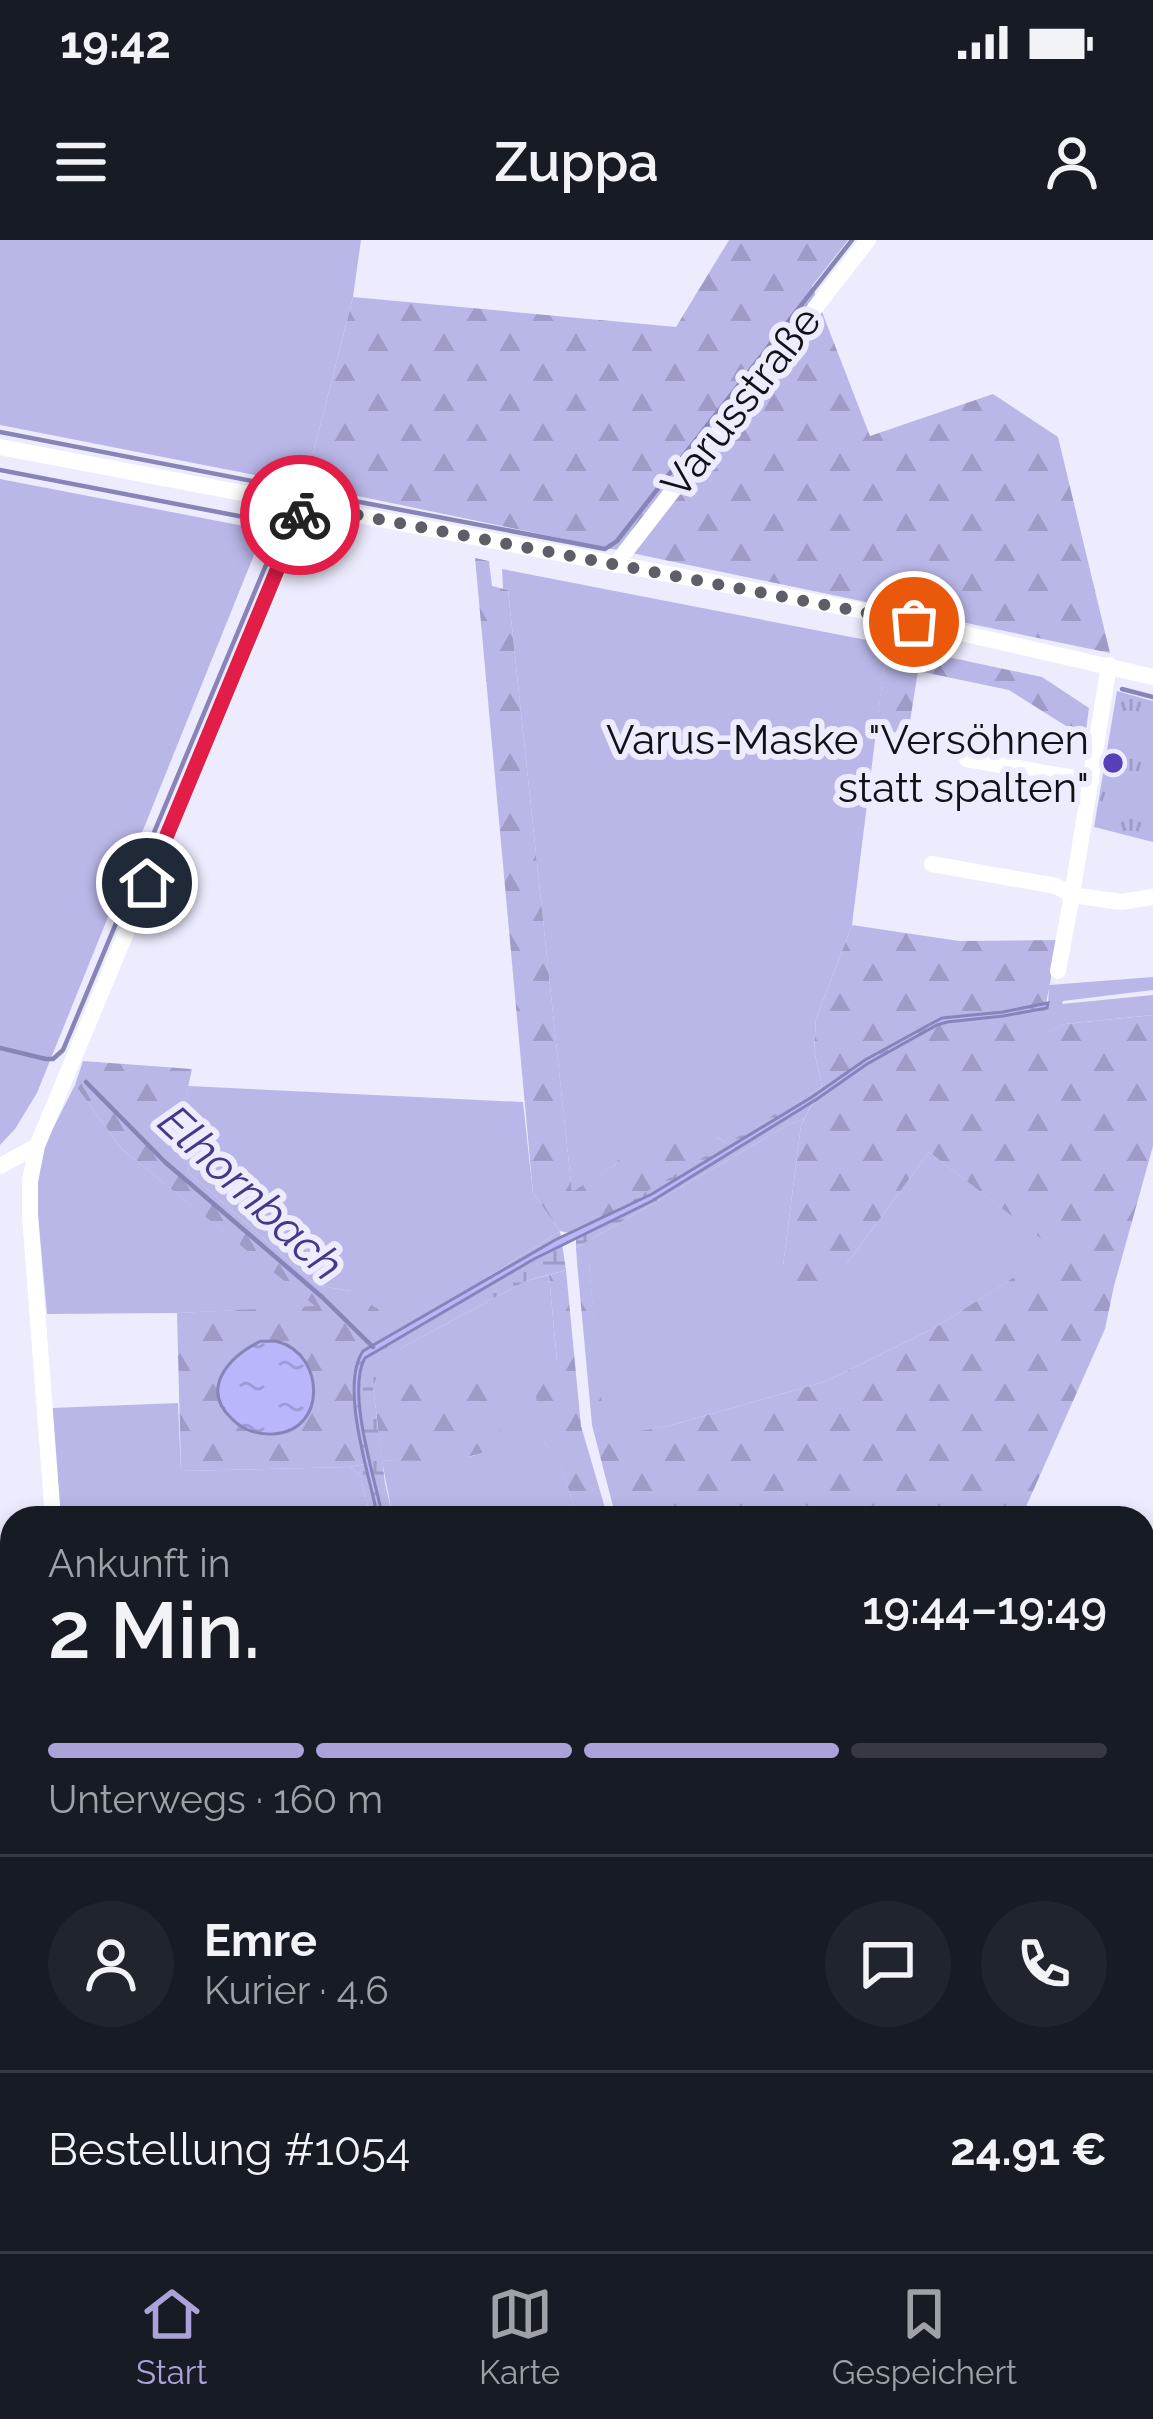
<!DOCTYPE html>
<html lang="de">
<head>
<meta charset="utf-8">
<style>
  body { margin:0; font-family:Raleway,sans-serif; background:#20242c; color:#f1f3f6; height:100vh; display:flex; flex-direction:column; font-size:45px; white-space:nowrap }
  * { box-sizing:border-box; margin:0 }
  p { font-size:39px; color:#9ea1a6 }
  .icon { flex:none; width:66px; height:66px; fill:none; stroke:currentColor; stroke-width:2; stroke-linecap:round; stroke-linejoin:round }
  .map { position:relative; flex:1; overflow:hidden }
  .details { position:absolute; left:0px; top:1266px; width:1155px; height:747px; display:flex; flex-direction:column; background:#171b24; border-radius:36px 36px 0 0; box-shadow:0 6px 18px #0003 }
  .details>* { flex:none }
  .pin { position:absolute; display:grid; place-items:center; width:102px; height:102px; color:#fff; margin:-51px; border:6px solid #fff; border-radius:50%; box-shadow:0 3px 12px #0007 }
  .courier { position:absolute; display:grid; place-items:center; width:120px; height:120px; margin:-60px; border:9px solid #e11d48; border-radius:50%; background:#fff; color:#222; box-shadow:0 3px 15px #0007 }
  .summary em { font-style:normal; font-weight:600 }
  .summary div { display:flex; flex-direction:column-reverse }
  .summary { display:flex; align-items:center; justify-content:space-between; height:204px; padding:0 48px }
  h1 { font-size:78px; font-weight:600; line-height:90px }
  .bar { display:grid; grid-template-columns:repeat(4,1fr); gap:18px 12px; align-content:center; height:144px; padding:0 48px }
  .bar i { height:15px; border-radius:9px; background:#363941 }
  .bar .selected { background:#aca2da }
  .bar p { grid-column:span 4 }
  .line { display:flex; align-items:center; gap:30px; padding:0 48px; border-top:3px solid #363941 }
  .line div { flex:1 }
  .round { display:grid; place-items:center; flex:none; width:126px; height:126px; border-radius:63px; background:#20242c }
  .status { display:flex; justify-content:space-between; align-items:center; height:84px; padding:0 60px; background:#171b24; direction:ltr }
  .status svg { height:33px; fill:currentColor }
  header { display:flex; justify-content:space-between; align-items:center; height:156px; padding:0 48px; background:#171b24; font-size:54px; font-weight:600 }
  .tabs { display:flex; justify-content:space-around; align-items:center; height:168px; border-top:3px solid #363941; background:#171b24; font-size:33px; color:#9ea1a6 }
  .tabs a { display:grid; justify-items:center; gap:6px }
  .tabs .selected { color:#aca2da }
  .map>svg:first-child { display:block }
  .green { fill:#b9b7e8 }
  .forest { fill:url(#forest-firs) }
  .wetland { fill:url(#wetland-marsh) }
  .park { fill:url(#park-tufts) }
  .water { fill:url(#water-ripples); stroke:#8784b8; stroke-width:3 }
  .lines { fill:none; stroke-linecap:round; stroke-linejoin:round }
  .stream { stroke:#8784b8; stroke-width:4.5 }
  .minor { stroke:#fff; stroke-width:16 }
  .done { stroke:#5e5e68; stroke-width:12; stroke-dasharray:0 21.6 }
  .route { stroke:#e11d48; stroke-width:15 }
  .poi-dot { fill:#573fb7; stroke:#ececfe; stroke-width:4.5 }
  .labels { text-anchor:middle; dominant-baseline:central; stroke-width:12; stroke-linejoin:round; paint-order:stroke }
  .street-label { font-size:42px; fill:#111118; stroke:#ececfe }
  .poi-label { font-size:42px; fill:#111118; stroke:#ececfe; text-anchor:end }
  .water-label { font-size:45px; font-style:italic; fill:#453888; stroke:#ececfe }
</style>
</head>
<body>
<div class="status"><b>19:42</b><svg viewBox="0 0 49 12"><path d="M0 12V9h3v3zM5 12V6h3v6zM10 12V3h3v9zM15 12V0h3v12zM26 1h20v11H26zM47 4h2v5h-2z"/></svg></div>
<header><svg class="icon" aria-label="menu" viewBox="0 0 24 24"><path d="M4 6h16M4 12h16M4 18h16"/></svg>Zuppa<svg class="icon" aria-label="person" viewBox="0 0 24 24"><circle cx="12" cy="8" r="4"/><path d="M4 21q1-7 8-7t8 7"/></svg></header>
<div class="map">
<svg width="1153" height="2011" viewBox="0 0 1153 2011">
  <defs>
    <pattern id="forest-firs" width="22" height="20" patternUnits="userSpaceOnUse" patternTransform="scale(3)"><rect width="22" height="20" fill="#b9b7e8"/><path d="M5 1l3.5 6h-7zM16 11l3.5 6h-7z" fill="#9e9cc6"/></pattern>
    <pattern id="wetland-marsh" width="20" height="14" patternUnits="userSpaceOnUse" patternTransform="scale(3)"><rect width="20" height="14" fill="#b9b7e8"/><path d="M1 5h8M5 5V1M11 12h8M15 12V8" fill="none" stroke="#9e9cc6"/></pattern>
    <pattern id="park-tufts" width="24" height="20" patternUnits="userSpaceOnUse" patternTransform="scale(3)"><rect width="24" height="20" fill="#b9b7e8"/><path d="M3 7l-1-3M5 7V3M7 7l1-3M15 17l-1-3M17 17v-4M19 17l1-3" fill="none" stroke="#9e9cc6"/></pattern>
    <pattern id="water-ripples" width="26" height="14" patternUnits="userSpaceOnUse" patternTransform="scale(3)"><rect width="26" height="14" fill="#bab6fc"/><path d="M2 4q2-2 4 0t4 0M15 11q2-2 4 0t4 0" fill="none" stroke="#9f9bd7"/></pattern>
  </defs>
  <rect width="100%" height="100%" fill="#ececfe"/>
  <path class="green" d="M0 0H361L353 57 305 245 0 185Z
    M0 239 244 286 254 291 258 305 37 853 15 889 0 905Z
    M502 329 887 404 852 685 816 779 814 810 822 846 728 904 716 897 616 924 572 953 508 350 503 349Z
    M1153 737V750L1063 761 1062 764 1153 755V775L1065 784 1039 797 1044 769 1048 766 1049 745Z
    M75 845 122 909 317 1067 177 1073 47 1074 36 953 44 906Z
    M188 846 523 862 533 953 560 991 394 1097 350 1051 316 1045 189 933 181 879Z
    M804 879 801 885 783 1026 846 1025 929 912 1057 1010 936 1087 827 1141 672 1185 604 1199 589 1024 577 1022 576 1008 788 885Z
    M549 1035 557 1121 542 1199 560 1222 578 1278H393L382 1221 475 1216 373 1146 382 1126 403 1107 526 1041Z
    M178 1163 181 1231 349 1227 360 1235 371 1278H58L52 1168Z
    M118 2001H511L512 2011H118Z"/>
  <path class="forest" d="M729 0H848L812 46 870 196 993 154 1058 197 1110 413 305 245 353 57 676 87Z
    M475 318 489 321 492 346 508 350 572 952 616 924 629 900 665 885 716 897 728 904 576 994 560 991 533 953Z
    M887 404 1042 437 1089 468 1085 498 1009 450 918 431 908 494 876 490Z
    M852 685 959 701 1058 700 1040 796 1065 784 1153 775V906L1114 1046 1105 1089 1021 1278H616L592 1185 577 1022 589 1023 605 1198 672 1185 827 1141 936 1087 1056 1010 929 912 846 1025 797 1053 783 1026 801 885 822 846 814 810 816 779Z
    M83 821 192 829 181 879 189 933 316 1045 350 1051 378 1069 394 1097 355 1138 366 1224 349 1227 181 1231 177 1073 315 1066 122 909 75 845Z
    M566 1030 581 1186 608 1278H578L560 1223 542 1199 536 1156 557 1121 549 1035Z
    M487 1141C500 1149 503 1159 502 1174 501 1184 502 1194 496 1203 480 1225 409 1220 382 1221L373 1146Z"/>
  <path class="wetland" d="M822 846 804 879 788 885 576 1008V994Z
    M560 991 566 1030 526 1041 403 1107 382 1127 373 1146 385 1243 393 1278H371L360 1235 349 1227 366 1224 355 1138 363 1117Z
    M511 2001H838L841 2011H512Z"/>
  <path class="park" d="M1117 451 1153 461V602L1094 587Z"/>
  <path class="water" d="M1048 763 1047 768 1003 776 947 782 937 785 867 824 817 859 652 961 534 1019 365 1118C346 1151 375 1239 383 1278H378C370 1237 339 1147 363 1111L555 1000 652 954 812 857 865 820 936 781 942 778 1003 772Z
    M261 1101C267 1102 273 1100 279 1102 324 1115 328 1190 274 1194 257 1195 244 1191 232 1179 199 1148 230 1116 261 1101Z"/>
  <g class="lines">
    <path class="stream" d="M0 192 304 251
      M0 230 249 278
      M318 254 605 309 617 301 852 0
      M1122 449 1153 457
      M0 808 46 819H53L63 810 266 325
      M86 842 165 922 322 1057 373 1107"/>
    <path class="minor" d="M0 207 874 373 1153 437
      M615 325 868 0
      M967 519 1091 541
      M932 624 1056 646 1072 655 1109 425
      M1058 731 1072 655 1121 662 1153 657
      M0 926 37 906
      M53 1278 30 976V941L37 906 305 265
      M1143 1443 1153 1433
      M1143 1984 1153 1981
      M106 2001 107 2011
      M1056 2011 1088 2001"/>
  </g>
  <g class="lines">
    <path class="done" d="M300 275 305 265 914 382"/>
    <path class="route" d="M147 643 300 275"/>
  </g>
  <circle class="poi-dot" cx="1113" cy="523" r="12"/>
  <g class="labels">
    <g class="street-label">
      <text transform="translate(741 162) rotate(-52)">Varusstraße</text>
    </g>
    <g class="poi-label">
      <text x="1089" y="499">Varus-Maske "Versöhnen<tspan x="1089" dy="48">statt spalten"</tspan></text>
    </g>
    <g class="water-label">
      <text transform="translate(251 953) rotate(43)">Elhornbach</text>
    </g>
  </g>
</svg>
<div class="pin" style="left:914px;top:382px;background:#ea580c"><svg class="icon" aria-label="bag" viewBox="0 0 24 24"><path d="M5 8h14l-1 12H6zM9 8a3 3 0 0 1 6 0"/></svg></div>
<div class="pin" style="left:147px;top:643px;background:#1f2937"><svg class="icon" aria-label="home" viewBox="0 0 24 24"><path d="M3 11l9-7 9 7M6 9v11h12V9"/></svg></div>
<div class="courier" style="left:300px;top:275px"><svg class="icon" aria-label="bike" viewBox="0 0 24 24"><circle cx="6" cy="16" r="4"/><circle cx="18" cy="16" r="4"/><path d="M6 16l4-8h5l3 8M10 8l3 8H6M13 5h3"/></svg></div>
<section class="details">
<div class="summary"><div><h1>2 Min.</h1><p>Ankunft in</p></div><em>19:44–19:49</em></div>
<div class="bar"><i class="selected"></i><i class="selected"></i><i class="selected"></i><i></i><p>Unterwegs · 160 m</p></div>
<div class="line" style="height:216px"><a class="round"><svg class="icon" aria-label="person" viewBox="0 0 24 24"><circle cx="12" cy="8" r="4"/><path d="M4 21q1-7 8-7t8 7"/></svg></a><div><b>Emre</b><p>Kurier · 4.6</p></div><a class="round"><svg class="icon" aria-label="chat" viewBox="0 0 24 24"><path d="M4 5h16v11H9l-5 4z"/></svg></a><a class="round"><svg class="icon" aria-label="phone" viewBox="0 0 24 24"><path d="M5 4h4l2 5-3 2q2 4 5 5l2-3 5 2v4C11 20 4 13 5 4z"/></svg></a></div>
<div class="line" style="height:156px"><div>Bestellung #1054</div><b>24.91 €</b></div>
</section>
</div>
<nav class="tabs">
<a class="selected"><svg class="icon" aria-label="home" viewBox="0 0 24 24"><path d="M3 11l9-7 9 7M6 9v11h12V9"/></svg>Start</a>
<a><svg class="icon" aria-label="map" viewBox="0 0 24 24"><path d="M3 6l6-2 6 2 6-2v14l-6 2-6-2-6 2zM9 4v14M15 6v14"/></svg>Karte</a>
<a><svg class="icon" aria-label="saved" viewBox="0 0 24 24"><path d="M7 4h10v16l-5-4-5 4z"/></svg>Gespeichert</a>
</nav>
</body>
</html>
